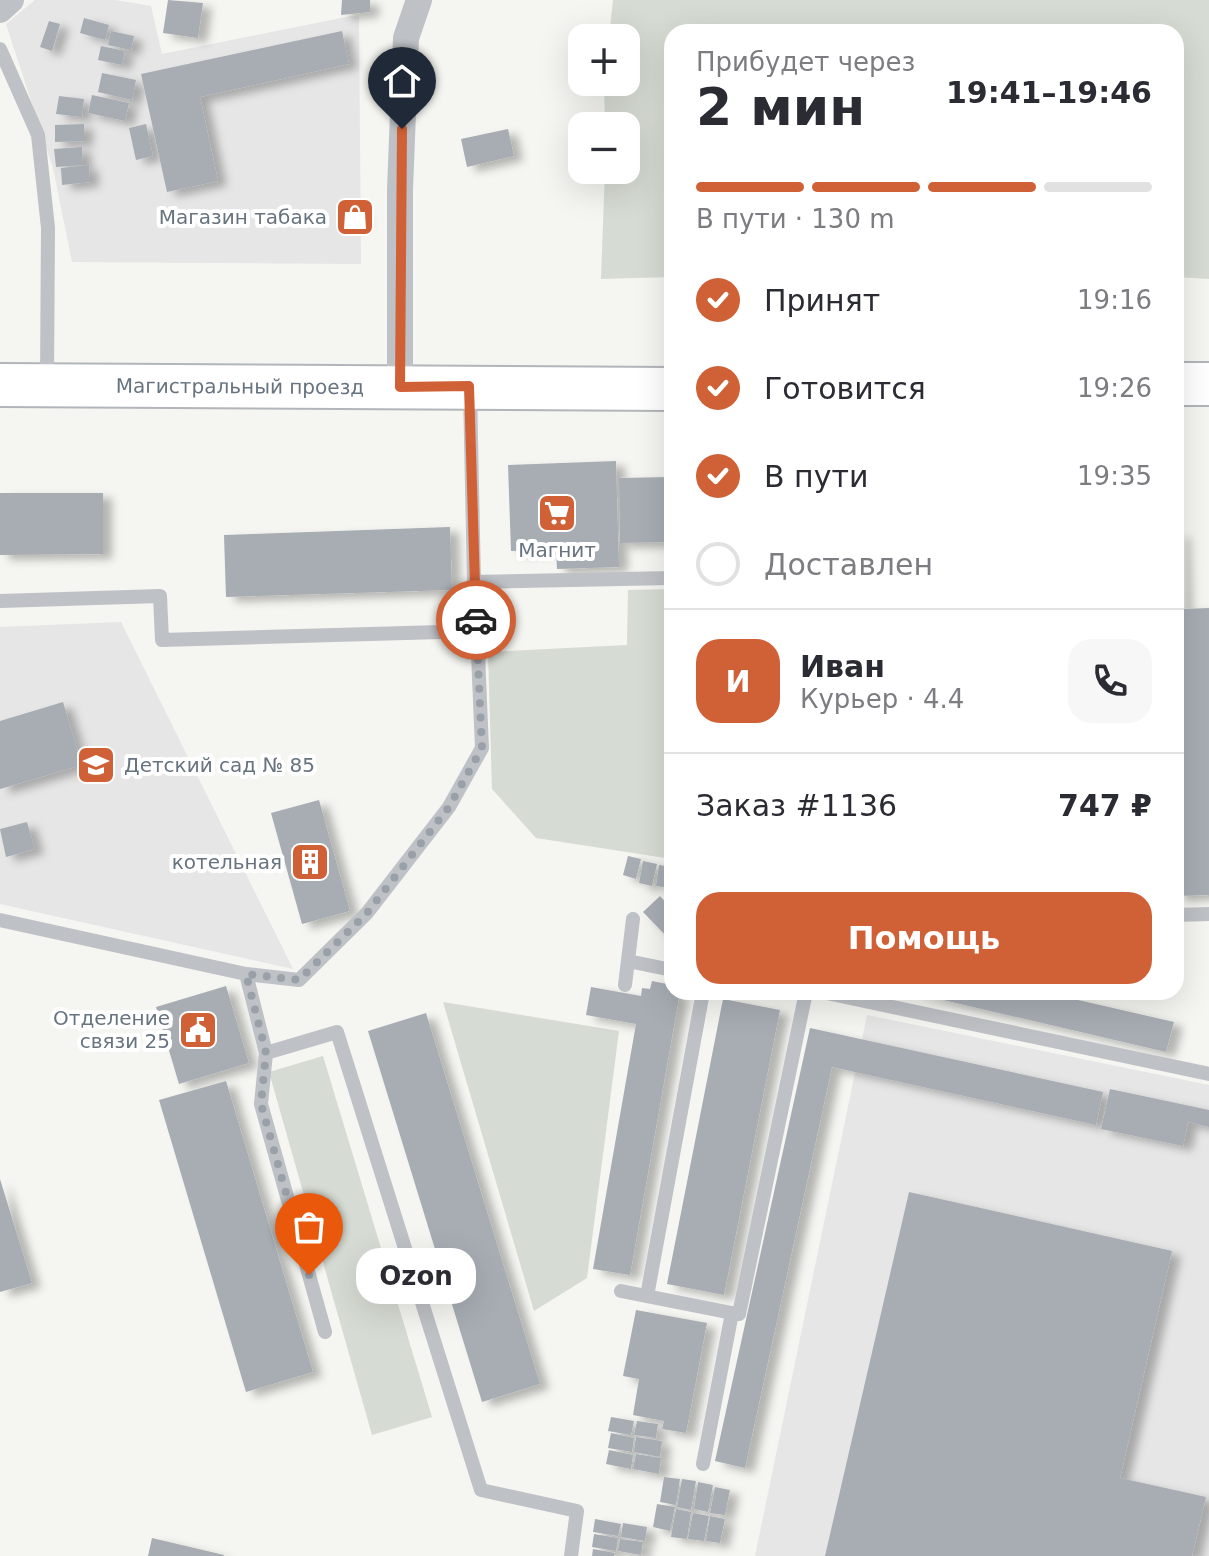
<!DOCTYPE html>
<html lang="ru">
<head>
<meta charset="utf-8">
<style>
  body { margin:0; font-family:"DejaVu Sans",sans-serif; background:#f7f7f7; color:#2b2b33; height:100vh; display:flex; flex-direction:column; font-size:30px; white-space:nowrap }
  * { box-sizing:border-box; margin:0 }
  p { font-size:26px; color:#7c7c81 }
  .icon { flex:none; width:44px; height:44px; fill:none; stroke:currentColor; stroke-width:2; stroke-linecap:round; stroke-linejoin:round }
  .map { position:relative; flex:1; overflow:hidden }
  .side { position:absolute; left:664px; top:24px; width:520px; height:976px; display:flex; flex-direction:column; background:#fff; border-radius:24px; box-shadow:0 8px 32px #0002 }
  .side>* { flex:none }
  .controls { position:absolute; left:568px; top:24px; display:grid; gap:16px }
  .controls a { display:grid; place-items:center; width:72px; height:72px; border-radius:16px; background:#fff; box-shadow:0 8px 32px #0002; font-size:40px }
  .pin { position:absolute; display:grid; place-items:center; width:68px; height:68px; color:#fff; margin:-82px -34px; border-radius:50% 50% 50% 0; rotate:-45deg; box-shadow:0 0 8px #0007 }
  .pin .icon { rotate:45deg }
  .courier { position:absolute; display:grid; place-items:center; width:80px; height:80px; margin:-40px; border:6px solid #d06036; border-radius:50%; background:#fff; color:#222; box-shadow:0 2px 10px #0007 }
  .bubble { position:absolute; height:56px; border-radius:24px; background:#fff; box-shadow:0 8px 32px #0002; font-size:26px; font-weight:800; line-height:56px; text-align:center }
  .summary em { font-style:normal; font-weight:800 }
  .summary div { display:flex; flex-direction:column-reverse }
  .summary { display:flex; align-items:center; justify-content:space-between; height:136px; padding:0 32px }
  h1 { font-size:52px; font-weight:800; line-height:60px }
  .bar { display:grid; grid-template-columns:repeat(4,1fr); gap:12px 8px; align-content:center; height:96px; padding:0 32px }
  .bar i { height:10px; border-radius:6px; background:#e1e1e2 }
  .bar .current { background:#d06036 }
  .bar p { grid-column:span 4 }
  .line { display:flex; align-items:center; gap:20px; padding:0 32px; border-top:2px solid #e1e1e2 }
  .line div { flex:1 }
  .round { display:grid; place-items:center; flex:none; width:84px; height:84px; border-radius:24px; background:#f7f7f7 }
  ol { padding:0 32px; list-style:none }
  li { display:flex; align-items:center; gap:24px; height:88px }
  li p { margin-inline-start:auto }
  li .icon { padding:8px; border-radius:50%; background:#d06036; color:#fff; stroke-width:4 }
  li:last-child { color:#7c7c81 }
  li i { width:44px; height:44px; border:4px solid #e1e1e2; border-radius:50% }
  .primary-button { display:flex; gap:16px; margin-top:auto; padding:16px 32px }
  .primary-button a { flex:1; height:92px; border-radius:24px; background:#d06036; color:#fff; font-size:32px; font-weight:800; line-height:92px; text-align:center }
  .map>svg:first-child { display:block }
  .built { fill:#e5e6e5 }
  .green { fill:#d6dbd3 }
  .building { fill:#a7adb3; filter:url(#shadow) }
  .lines { fill:none; stroke-linecap:round; stroke-linejoin:round }
  .primary-casing { stroke:#b2b5b9; stroke-width:46 }
  .lane { stroke:#bec1c5; stroke-width:14 }
  .street { stroke:#bec1c5; stroke-width:26 }
  .primary { stroke:#fff; stroke-width:42 }
  .done { stroke:#99a0a7; stroke-width:8; stroke-dasharray:0 14.4 }
  .route { stroke:#d06036; stroke-width:10 }
  .labels { text-anchor:middle; dominant-baseline:central; stroke-width:8; stroke-linejoin:round; paint-order:stroke }
  .poi-label { font-size:20px; fill:#67737f; stroke:#fff; text-anchor:end }
  .street-label { font-size:20px; fill:#67737f; stroke:#fff }
</style>
</head>
<body>
<div class="map">
<svg width="1209" height="1556" viewBox="0 0 1209 1556">
  <defs>
    <filter id="shadow"><feDropShadow dx="9" dy="5" stdDeviation="4" flood-color="#0004"/></filter>
  </defs>
  <rect width="100%" height="100%" fill="#f5f5f1"/>
  <path class="built" d="M35 0H115L151 6 162 54 351 16 359 17 361 264 72 262 53 168 6 24Z
    M121 622 293 969 0 904V627Z
    M867 1015 1209 1085V1556H755Z"/>
  <path class="green" d="M613 0H1209V279L1176 277V32H672V277L601 279 605 170H626V126H605L604 82H626V38H609Z
    M672 589V859L536 838 492 789 488 652 627 645 628 590Z
    M443 1002 619 1031 587 1278 534 1311Z
    M323 1056 432 1417 372 1435 269 1072Z"/>
  <path class="building" d="M168 0 203 3 198 38 163 33Z
    M342 0H370V12L341 15Z
    M84 18 109 25 105 40 80 33Z
    M49 21 60 24 52 51 40 47Z
    M111 31 134 36 131 50 108 45Z
    M342 31 349 64 200 97 218 181 167 192 141 74Z
    M101 46 125 51 122 65 98 60Z
    M102 73 136 80 132 100 98 92Z
    M92 95 129 103 125 121 88 113Z
    M59 96 84 99 82 117 56 114Z
    M84 124V141L55 142V125Z
    M146 124 153 156 136 160 129 128Z
    M508 129 514 156 467 167 461 139Z
    M82 147 83 165 56 167 54 149Z
    M89 165 90 182 62 185 61 168Z
    M349 212H360L361 222 350 223Z
    M616 461 619 567 557 569 556 549 511 551 508 465Z
    M672 477V542L620 543 619 478Z
    M0 493H103V554L0 555Z
    M450 527 452 590 226 597 224 535Z
    M1176 533H1181L1183 609 1209 608V895L1176 896Z
    M63 702 82 765 0 789V721Z
    M319 800 350 911 302 924 271 813Z
    M27 822 35 849 6 857 0 829Z
    M628 856 641 859 636 879 623 875Z
    M643 861 657 864 652 886 639 883Z
    M659 865 672 867 670 888 656 886Z
    M660 896 672 909V942L643 912Z
    M652 981 672 985V992H680L630 1275 593 1269 636 1024 586 1015 591 987 641 996 642 988 650 989Z
    M226 986 249 1063 179 1084 156 1007Z
    M909 992H1043L1174 1022 1166 1052Z
    M723 999 780 1010 724 1295 667 1284Z
    M426 1013 540 1384 482 1402 368 1031Z
    M810 1028 1103 1092 1096 1125 832 1067 745 1468 715 1461Z
    M226 1081 313 1372 246 1392 159 1100Z
    M1110 1089 1209 1110V1127L1188 1122 1183 1146 1101 1129Z
    M0 1179 32 1283 0 1292Z
    M909 1192 1172 1251 1120 1478 1206 1497 1192 1556H825Z
    M636 1310 707 1323 686 1433 662 1429 664 1421 633 1415 639 1379 623 1376Z
    M611 1417 634 1421 631 1435 608 1431Z
    M637 1421 658 1424 656 1438 634 1435Z
    M611 1433 634 1438 632 1452 608 1448Z
    M636 1437 662 1441 660 1457 634 1452Z
    M609 1450 633 1455 631 1469 606 1464Z
    M636 1454 661 1458 659 1474 633 1469Z
    M664 1477 680 1479 676 1505 660 1502Z
    M682 1479 696 1481 691 1510 677 1507Z
    M698 1482 713 1485 708 1512 694 1509Z
    M715 1487 730 1490 725 1515 710 1513Z
    M657 1504 675 1507 670 1531 653 1527Z
    M676 1509 691 1512 687 1539 671 1537Z
    M693 1513 709 1516 704 1541 688 1539Z
    M710 1516 725 1519 720 1543 706 1541Z
    M595 1519 621 1524 618 1536 593 1532Z
    M623 1523 647 1527 645 1541 621 1537Z
    M594 1534 618 1538 616 1551 592 1547Z
    M152 1538 224 1555V1556H148Z
    M620 1539 643 1542 641 1555 618 1551Z
    M593 1549 615 1553 614 1556H592Z"/>
  <g class="lines">
    <defs>
      <g id="primary">
        <path d="M1176 384H1209"/>
        <path id="s1" d="M0 385 672 389"/>
      </g>
    </defs>
    <use href="#primary" class="primary-casing"/>
    <path class="lane" d="M0 49 38 135 48 228 47 380
      M470 391 474 582
      M0 601 160 596 162 640 477 631 474 582 672 578
      M1176 915 1209 914
      M0 920 246 974 266 1053 261 1104 325 1332
      M628 961 672 970
      M246 974 299 980 367 913 449 807 482 748 477 631
      M625 985 633 919
      M822 992 1209 1074
      M266 1053 337 1032 481 1490 577 1511 571 1556
      M621 1291 732 1313 703 1464
      M647 1296 703 992
      M732 1313 739 1314 806 992"/>
    <path class="street" d="M0 10 11 0
      M400 387V189L406 38 419 0"/>
    <use href="#primary" class="primary"/>
  </g>
  <g class="lines">
    <path class="done" d="M309 1275 261 1104 266 1053 246 974 299 980 367 913 449 807 482 748 476 620"/>
    <path class="route" d="M402 129 400 387 469 386 476 620"/>
  </g>
  <defs>
    <symbol id="shop-square" viewBox="-11 -11 22 22"><rect x="-9" y="-9" width="18" height="18" rx="4" fill="#d06036" stroke="#fff"/><path d="M-5-2.5h2.3a2.7 3.5 0 0 1 5.4 0H5L5.5 6h-11ZM-1.5-2.5h3a1.5 2.3 0 0 0-3 0Z" fill="#fff"/></symbol>
    <symbol id="supermarket-square" viewBox="-11 -11 22 22"><rect x="-9" y="-9" width="18" height="18" rx="4" fill="#d06036" stroke="#fff"/><path d="M-6-5.5h2.5l.6 2H6L4.5 2H-2.5L-4.4-4H-6ZM-1.5 3.2a1.3 1.3 0 1 0 .1 0ZM3 3.2a1.3 1.3 0 1 0 .1 0Z" fill="#fff"/></symbol>
    <symbol id="school-square" viewBox="-11 -11 22 22"><rect x="-9" y="-9" width="18" height="18" rx="4" fill="#d06036" stroke="#fff"/><path d="M0-5L7-2L0 1L-7-2ZM-4 1L0 2.5L4 1V4Q0 6-4 4Z" fill="#fff"/></symbol>
    <symbol id="building-square" viewBox="-11 -11 22 22"><rect x="-9" y="-9" width="18" height="18" rx="4" fill="#d06036" stroke="#fff"/><path d="M-4-6H4V6H1V3H-1V6H-4ZM-2.5-4.3h1.7v1.8h-1.7ZM.8-4.3h1.7v1.8H.8ZM-2.5-1h1.7V.8h-1.7ZM.8-1h1.7V.8H.8Z" fill="#fff"/></symbol>
    <symbol id="civic-square" viewBox="-11 -11 22 22"><rect x="-9" y="-9" width="18" height="18" rx="4" fill="#d06036" stroke="#fff"/><path d="M-.6-6.5H3V-4.5H.6V-3L4-1V1h2V6H-6V1h2V-1L-.6-3ZM-1.2 2.5V6h2.4V2.5Z" fill="#fff"/></symbol>
  </defs>
  <g fill-rule="evenodd">
    <use href="#shop-square" x="333" y="195" width="44" height="44"/>
    <use href="#supermarket-square" x="535" y="491" width="44" height="44"/>
    <use href="#school-square" x="74" y="743" width="44" height="44"/>
    <use href="#building-square" x="288" y="840" width="44" height="44"/>
    <use href="#civic-square" x="176" y="1008" width="44" height="44"/>
  </g>
  <g class="labels">
    <g class="poi-label">
      <text x="327" y="217">Магазин табака</text>
      <text x="557" y="550" text-anchor="middle">Магнит</text>
      <text x="124" y="765" text-anchor="start">Детский сад № 85</text>
      <text x="282" y="862">котельная</text>
      <text x="170" y="1018">Отделение<tspan x="170" dy="23">связи 25</tspan></text>
    </g>
    <g class="street-label">
      <text stroke="none"><textPath href="#s1" startOffset="240">Магистральный проезд</textPath></text>
    </g>
  </g>
</svg>
<div class="controls">
<a>+</a>
<a>−</a>
</div>
<div class="pin" style="left:309px;top:1275px;background:#ea580c"><svg class="icon" aria-label="bag" viewBox="0 0 24 24"><path d="M5 8h14l-1 12H6zM9 8a3 3 0 0 1 6 0"/></svg></div>
<div class="pin" style="left:402px;top:129px;background:#1f2937"><svg class="icon" aria-label="home" viewBox="0 0 24 24"><path d="M3 11l9-7 9 7M6 9v11h12V9"/></svg></div>
<div class="courier" style="left:476px;top:620px"><svg class="icon" aria-label="car" viewBox="0 0 24 24"><path d="M5 17H2v-5l4-1 3-4h7l3 4 3 1v5h-3M9 17h6M6 11h13"/><circle cx="7" cy="17" r="2"/><circle cx="17" cy="17" r="2"/></svg></div>
<div class="bubble" style="left:356px;top:1248px;width:120px">Ozon</div>
<section class="side">
<div class="summary"><div><h1>2 мин</h1><p>Прибудет через</p></div><em>19:41–19:46</em></div>
<div class="bar"><i class="current"></i><i class="current"></i><i class="current"></i><i></i><p>В пути · 130 m</p></div>
<ol>
<li><svg class="icon" aria-label="check" viewBox="0 0 24 24"><path d="M5 12l5 5 9-10"/></svg>Принят<p>19:16</p></li>
<li><svg class="icon" aria-label="check" viewBox="0 0 24 24"><path d="M5 12l5 5 9-10"/></svg>Готовится<p>19:26</p></li>
<li><svg class="icon" aria-label="check" viewBox="0 0 24 24"><path d="M5 12l5 5 9-10"/></svg>В пути<p>19:35</p></li>
<li><i></i>Доставлен</li>
</ol>
<div class="line" style="height:144px"><b class="round" style="background:#d06036;color:#fff">И</b><div><b>Иван</b><p>Курьер · 4.4</p></div><a class="round"><svg class="icon" aria-label="phone" viewBox="0 0 24 24"><path d="M5 4h4l2 5-3 2q2 4 5 5l2-3 5 2v4C11 20 4 13 5 4z"/></svg></a></div>
<div class="line" style="height:104px"><div>Заказ #1136</div><b>747 ₽</b></div>
<div class="primary-button"><a>Помощь</a></div>
</section>
</div>
</body>
</html>
